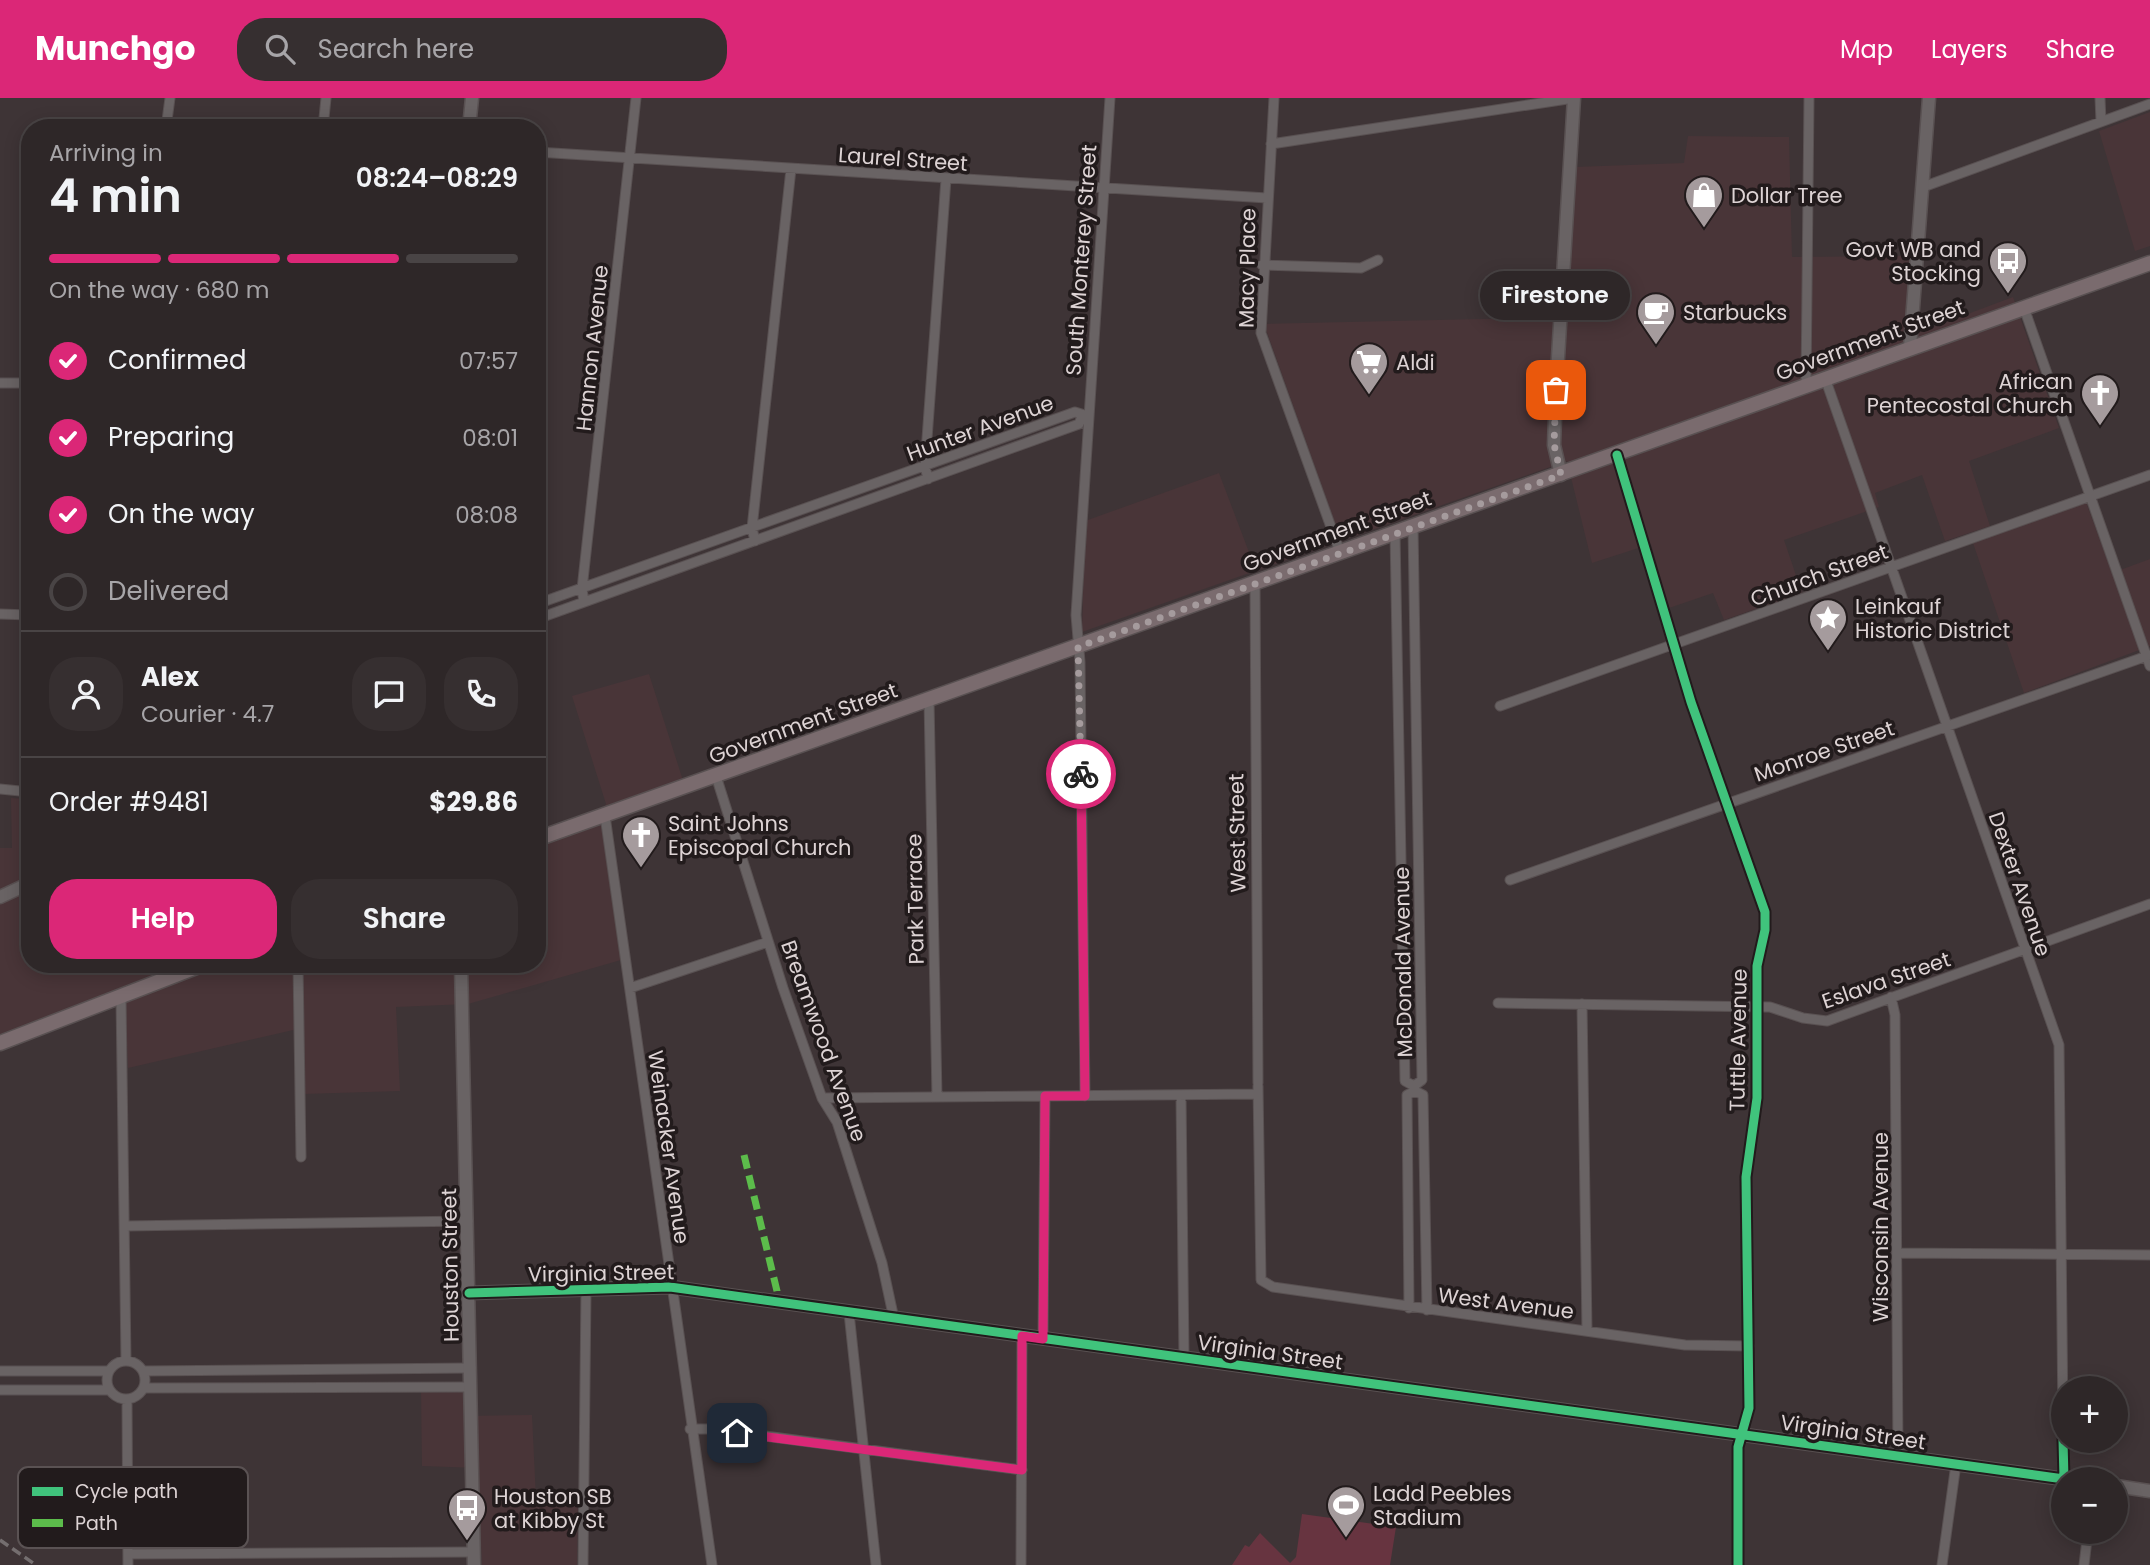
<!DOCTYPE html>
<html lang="en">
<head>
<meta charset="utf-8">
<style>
  body { margin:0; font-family:Poppins,sans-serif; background:#362f30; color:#f1f3f6; height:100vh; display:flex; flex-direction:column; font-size:26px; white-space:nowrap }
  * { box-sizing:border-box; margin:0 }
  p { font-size:23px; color:#a7a5a8 }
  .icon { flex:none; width:38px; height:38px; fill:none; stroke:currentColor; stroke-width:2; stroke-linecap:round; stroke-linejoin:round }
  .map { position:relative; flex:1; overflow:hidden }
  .details { position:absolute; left:21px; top:21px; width:525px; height:854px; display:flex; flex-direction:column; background:#2e2728; border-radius:28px; box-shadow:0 4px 18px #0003,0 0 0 2px #494445 }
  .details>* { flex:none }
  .tools { position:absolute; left:2051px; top:1278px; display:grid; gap:14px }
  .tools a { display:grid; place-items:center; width:77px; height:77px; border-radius:50%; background:#2e2728; box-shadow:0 4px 18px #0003,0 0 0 2px #494445; font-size:35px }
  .pin { position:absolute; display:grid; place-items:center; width:60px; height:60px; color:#fff; margin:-30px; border-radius:14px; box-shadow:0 4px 10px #0006 }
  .courier { position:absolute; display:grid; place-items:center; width:70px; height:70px; margin:-35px; border:5px solid #db2777; border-radius:50%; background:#fff; color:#222; box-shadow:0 2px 9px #0007 }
  .bubble { position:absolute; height:49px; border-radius:24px; background:#2e2728; box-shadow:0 4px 18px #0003,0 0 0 2px #494445; font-size:23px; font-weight:600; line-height:49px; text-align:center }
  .summary em { font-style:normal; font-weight:600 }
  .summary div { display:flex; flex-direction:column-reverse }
  .summary { display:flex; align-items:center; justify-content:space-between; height:119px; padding:0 28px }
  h1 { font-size:46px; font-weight:600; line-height:52px }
  .bar { display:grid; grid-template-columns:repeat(4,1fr); gap:10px 7px; align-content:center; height:84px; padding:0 28px }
  .bar i { height:9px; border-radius:5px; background:#494445 }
  .bar .on { background:#db2777 }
  .bar p { grid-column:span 4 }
  .line { display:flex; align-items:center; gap:18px; padding:0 28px; border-top:2px solid #494445 }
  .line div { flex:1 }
  .round { display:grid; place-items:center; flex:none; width:74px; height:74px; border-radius:28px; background:#362f30 }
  ol { padding:0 28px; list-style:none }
  li { display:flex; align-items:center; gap:21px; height:77px }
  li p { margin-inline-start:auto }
  li .icon { padding:7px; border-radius:50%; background:#db2777; color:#fff; stroke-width:4 }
  li:last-child { color:#a7a5a8 }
  li i { width:38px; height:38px; border:4px solid #494445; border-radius:50% }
  .primary-button { display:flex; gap:14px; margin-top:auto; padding:14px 28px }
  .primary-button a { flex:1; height:80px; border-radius:28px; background:#db2777; color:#fff; font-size:28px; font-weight:600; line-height:80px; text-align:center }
  .primary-button a+a { background:#362f30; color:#f1f3f6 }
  header { display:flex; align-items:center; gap:42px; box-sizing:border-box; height:98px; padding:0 35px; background:#db2777; color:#fff }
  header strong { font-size:33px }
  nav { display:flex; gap:38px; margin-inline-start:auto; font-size:24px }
  .search { width:490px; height:63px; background:#362f30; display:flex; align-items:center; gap:18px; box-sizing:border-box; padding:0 24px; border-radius:28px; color:#a7a5a8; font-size:26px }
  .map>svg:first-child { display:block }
  .built { fill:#493538 }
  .green { fill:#673440 }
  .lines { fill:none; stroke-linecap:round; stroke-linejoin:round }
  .street-casing { stroke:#595152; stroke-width:11 }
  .secondary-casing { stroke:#595152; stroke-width:15 }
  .primary-casing { stroke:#595152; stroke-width:17 }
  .street { stroke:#696364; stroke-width:9 }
  .secondary { stroke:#696364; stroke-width:12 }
  .primary { stroke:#7a6b6e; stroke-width:14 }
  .rail { stroke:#746e6f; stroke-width:3.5; stroke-dasharray:10 5; stroke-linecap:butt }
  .quiet { stroke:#5cbc4b; stroke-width:7; stroke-dasharray:14 7; stroke-linecap:butt }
  .cycleway-casing { stroke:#221b1c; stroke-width:13 }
  .cycleway { stroke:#40c37c; stroke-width:9 }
  .done { stroke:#a59b9d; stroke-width:7; stroke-dasharray:0 12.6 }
  .route { stroke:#db2777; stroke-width:9 }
  .labels { text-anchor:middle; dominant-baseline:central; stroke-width:7; stroke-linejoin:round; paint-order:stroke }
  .street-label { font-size:21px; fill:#ddd3d4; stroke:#221b1c }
  .poi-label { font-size:21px; fill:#ddd3d4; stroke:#221b1c; text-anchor:start }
  .key { fill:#221b1c; stroke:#5a5253; stroke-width:2 }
  .key-label { font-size:19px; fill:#ddd3d4 }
</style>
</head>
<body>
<header>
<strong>Munchgo</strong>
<div class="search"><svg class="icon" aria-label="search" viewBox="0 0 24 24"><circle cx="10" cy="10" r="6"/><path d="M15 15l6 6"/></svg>Search here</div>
<nav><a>Map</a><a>Layers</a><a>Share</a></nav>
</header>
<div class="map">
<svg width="2150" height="1467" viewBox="0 0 2150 1467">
  <rect width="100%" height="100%" fill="#3e3436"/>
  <path class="built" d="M2150 14V148L2135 153 2099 33Z
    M1688 38 1789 39 1792 159 1912 158 1906 239 2013 199 2059 330 1969 363 1990 428 1945 443 1922 377 1875 395 1879 409 1784 442 1802 495 1724 522 1713 495 1669 510 1651 446 1592 465 1567 363 1082 534 1085 423 1219 375 1255 470 1340 439 1264 226 1564 219 1574 69 1684 65Z
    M2086 404 2112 475 2150 461V548L2024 595 1973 445Z
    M649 576 687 695 601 725 621 862 468 906 396 909 400 993 304 996 302 930 128 970 125 903 0 953V750H12L11 700 30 701V866H537V748L594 726 606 706 572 598Z
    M421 1294H466V1318L532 1317 536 1401H578L577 1467H482L477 1370 422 1368Z"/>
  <path class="green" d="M1302 1416 1396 1429 1390 1467H1232L1245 1447 1249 1449 1260 1435 1290 1465 1296 1459Z"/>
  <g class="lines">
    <defs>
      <path id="street" d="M1274 0 1261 235 1340 454
        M2100 0 2101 23
        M166 30 170 0
        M323 30 326 0
        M1271 46 1574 0
        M537 54 1267 100
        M1923 89 2150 6
        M1262 167 1361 170 1378 162
        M2024 210 2150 568
        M1825 280 2059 947 2063 1324
        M0 285H30
        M1806 287 1809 0
        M1617 357 1691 604 1765 814V832L1757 868V1000L1746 1079 1749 1310 1738 1349V1467
        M928 381 925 368 946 81
        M1395 435 1405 983 1414 988 1422 982 1413 428
        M755 443 752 430 791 71
        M1255 485 1258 985
        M584 504 582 491 636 0
        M537 506 1075 314 1088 318
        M0 516 30 517
        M537 521 1079 326 1082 318
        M929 602 937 999
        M1500 608 2150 377
        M716 678 783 890 822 1000 837 1024 882 1165 894 1221
        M0 691 30 694
        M605 718 712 1467
        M1510 782 2150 557
        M298 866 301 1059
        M630 890 768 844
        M121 899 126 1263
        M1891 899 1895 917 1898 1358
        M1498 905 1770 909 1803 920 1827 923 2150 806
        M1582 906 1587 1233
        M1258 988 1261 1182 1273 1189 1685 1247 1749 1248
        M1181 997 1184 1260
        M1085 998 1080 564 1076 517 1110 0
        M822 1000 1258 996
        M125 1128 468 1123
        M1898 1155 2150 1157
        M1409 1210 1407 997 1415 993 1423 997 1427 1212
        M849 1215 876 1467
        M1043 1241 1045 998
        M107 1282a19 19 0 1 1 38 0a19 19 0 1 1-38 0Z
        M0 1273H109
        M143 1273 471 1270
        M144 1290 471 1289
        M0 1292H109
        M127 1302 128 1467
        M690 1331H712L1022 1372
        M2063 1342 2064 1381
        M128 1456 474 1454
        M583 1467 586 1192
        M1021 1467 1022 1238
        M1942 1467 1956 1366
        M2084 1467 2088 1433"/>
      <path id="secondary" d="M469 30 472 0
        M1910 249 1929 0
        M1561 377 1554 347 1556 292 1574 0
        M0 799 30 785
        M461 866 474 1467
        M469 1195 670 1189 2064 1381
        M2116 1388 2150 1393"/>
      <path id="primary" d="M537 741 2150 165
        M0 945 204 866"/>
    </defs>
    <use href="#street" class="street-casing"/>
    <use href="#secondary" class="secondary-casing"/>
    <use href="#primary" class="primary-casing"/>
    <use href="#street" class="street"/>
    <use href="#secondary" class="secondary"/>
    <use href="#primary" class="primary"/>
    <path class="rail" d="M0 1442 36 1467"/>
    <path class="quiet" d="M744 1057 777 1193V1205"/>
    <defs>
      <path id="cycleway" d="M1617 357 1691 604 1765 814V832L1757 868V1000L1746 1079 1749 1310 1738 1349V1467
        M469 1195 670 1189 2064 1381 2063 1342"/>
    </defs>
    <use href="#cycleway" class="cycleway-casing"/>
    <use href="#cycleway" class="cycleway"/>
  </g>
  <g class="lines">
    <path class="done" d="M1081 676 1078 549 1561 377 1554 346 1556 292"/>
    <path class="route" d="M737 1335 1022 1372V1238L1043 1241 1045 998H1085L1081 676"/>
  </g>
  <defs>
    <symbol id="shop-pin" viewBox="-11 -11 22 30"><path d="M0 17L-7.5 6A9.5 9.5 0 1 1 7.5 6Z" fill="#a59b9d" stroke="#221b1c"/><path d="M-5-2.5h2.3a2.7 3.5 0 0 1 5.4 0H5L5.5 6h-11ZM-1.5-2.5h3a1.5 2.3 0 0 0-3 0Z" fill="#fff"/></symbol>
    <symbol id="bus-pin" viewBox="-11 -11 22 30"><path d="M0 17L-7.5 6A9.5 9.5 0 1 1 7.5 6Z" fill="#a59b9d" stroke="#221b1c"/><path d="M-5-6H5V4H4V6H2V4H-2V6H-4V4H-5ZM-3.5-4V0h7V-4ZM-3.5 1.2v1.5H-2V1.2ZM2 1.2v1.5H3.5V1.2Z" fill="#fff"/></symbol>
    <symbol id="cafe-pin" viewBox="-11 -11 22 30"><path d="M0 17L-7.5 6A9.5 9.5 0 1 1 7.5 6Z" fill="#a59b9d" stroke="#221b1c"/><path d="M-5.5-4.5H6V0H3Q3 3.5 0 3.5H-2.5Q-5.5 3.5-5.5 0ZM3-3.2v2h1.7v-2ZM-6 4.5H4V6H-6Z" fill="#fff"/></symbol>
    <symbol id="supermarket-pin" viewBox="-11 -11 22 30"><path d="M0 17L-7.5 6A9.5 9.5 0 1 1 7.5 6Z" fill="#a59b9d" stroke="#221b1c"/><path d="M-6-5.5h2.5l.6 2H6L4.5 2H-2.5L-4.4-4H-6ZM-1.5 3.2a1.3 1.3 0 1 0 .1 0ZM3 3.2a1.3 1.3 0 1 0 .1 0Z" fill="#fff"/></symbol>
    <symbol id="church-pin" viewBox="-11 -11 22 30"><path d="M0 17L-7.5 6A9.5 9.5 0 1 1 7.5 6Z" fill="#a59b9d" stroke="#221b1c"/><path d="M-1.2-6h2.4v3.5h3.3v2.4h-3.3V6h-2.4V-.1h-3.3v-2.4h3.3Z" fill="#fff"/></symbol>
    <symbol id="sight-pin" viewBox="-11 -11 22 30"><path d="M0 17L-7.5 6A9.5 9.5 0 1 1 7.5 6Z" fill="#a59b9d" stroke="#221b1c"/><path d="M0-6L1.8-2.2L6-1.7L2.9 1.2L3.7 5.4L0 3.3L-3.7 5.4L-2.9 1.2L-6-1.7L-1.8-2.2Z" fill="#fff"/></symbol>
    <symbol id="stadium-pin" viewBox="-11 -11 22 30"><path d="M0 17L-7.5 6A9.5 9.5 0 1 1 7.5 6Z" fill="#a59b9d" stroke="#221b1c"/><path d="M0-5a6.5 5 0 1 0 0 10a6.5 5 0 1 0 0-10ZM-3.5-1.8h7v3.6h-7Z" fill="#fff"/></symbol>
  </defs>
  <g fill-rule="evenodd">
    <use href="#shop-pin" x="1682" y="75" width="44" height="60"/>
    <use href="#bus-pin" x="1986" y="141" width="44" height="60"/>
    <use href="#cafe-pin" x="1634" y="192" width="44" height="60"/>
    <use href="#supermarket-pin" x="1347" y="242" width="44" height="60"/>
    <use href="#church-pin" x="2078" y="273" width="44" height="60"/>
    <use href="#sight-pin" x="1806" y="498" width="44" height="60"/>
    <use href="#church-pin" x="619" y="715" width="44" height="60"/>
    <use href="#stadium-pin" x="1324" y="1385" width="44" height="60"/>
    <use href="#bus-pin" x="445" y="1388" width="44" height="60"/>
  </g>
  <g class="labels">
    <g class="street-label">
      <text transform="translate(903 61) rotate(4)">Laurel Street</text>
      <text transform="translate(1081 162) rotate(-86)">South Monterey Street</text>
      <text transform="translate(1247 170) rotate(-89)">Macy Place</text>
      <text transform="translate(1870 242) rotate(-20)">Government Street</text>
      <text transform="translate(592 250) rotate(-84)">Hannon Avenue</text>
      <text transform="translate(980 330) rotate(-20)">Hunter Avenue</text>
      <text transform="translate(1337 433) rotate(-20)">Government Street</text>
      <text transform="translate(1819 477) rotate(-20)">Church Street</text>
      <text transform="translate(803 625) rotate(-20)">Government Street</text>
      <text transform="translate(1824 653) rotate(-19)">Monroe Street</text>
      <text transform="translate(1237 735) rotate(-91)">West Street</text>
      <text transform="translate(2020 786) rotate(71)">Dexter Avenue</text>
      <text transform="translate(915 801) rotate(-91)">Park Terrace</text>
      <text transform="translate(1403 864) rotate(-91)">McDonald Avenue</text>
      <text transform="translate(1886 882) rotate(-19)">Eslava Street</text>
      <text transform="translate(1738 942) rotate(-89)">Tuttle Avenue</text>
      <text transform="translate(824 943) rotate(70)">Breamwood Avenue</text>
      <text transform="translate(669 1049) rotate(82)">Weinacker Avenue</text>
      <text transform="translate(1880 1129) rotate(-90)">Wisconsin Avenue</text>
      <text transform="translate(450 1167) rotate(-91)">Houston Street</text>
      <text transform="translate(601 1175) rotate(-1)">Virginia Street</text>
      <text transform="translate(1506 1205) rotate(7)">West Avenue</text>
      <text transform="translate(1270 1254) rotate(8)">Virginia Street</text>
      <text transform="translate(1853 1334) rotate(8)">Virginia Street</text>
    </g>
    <g class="poi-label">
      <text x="1731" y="97">Dollar Tree</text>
      <text x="1981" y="151" text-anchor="end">Govt WB and<tspan x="1981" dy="24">Stocking</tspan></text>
      <text x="1683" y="214">Starbucks</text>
      <text x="1396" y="264">Aldi</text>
      <text x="2073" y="283" text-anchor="end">African<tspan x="2073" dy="24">Pentecostal Church</tspan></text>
      <text x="1855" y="508">Leinkauf<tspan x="1855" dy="24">Historic District</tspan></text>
      <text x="668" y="725">Saint Johns<tspan x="668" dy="24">Episcopal Church</tspan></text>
      <text x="1373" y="1395">Ladd Peebles<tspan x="1373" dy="24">Stadium</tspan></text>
      <text x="494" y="1398">Houston SB<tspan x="494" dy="24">at Kibby St</tspan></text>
    </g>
  </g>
  <rect x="18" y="1369" width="230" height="81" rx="10" class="key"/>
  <rect x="32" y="1389" width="31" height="9" fill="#40c37c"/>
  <rect x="32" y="1421" width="31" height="8" fill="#5cbc4b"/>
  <g class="key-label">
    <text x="75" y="1400">Cycle path</text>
    <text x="75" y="1432">Path</text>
  </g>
</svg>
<div class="tools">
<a>+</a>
<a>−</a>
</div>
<div class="pin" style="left:1556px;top:292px;background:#ea580c"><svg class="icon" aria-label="bag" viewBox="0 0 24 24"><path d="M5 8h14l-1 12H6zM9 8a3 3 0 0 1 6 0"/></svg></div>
<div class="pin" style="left:737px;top:1335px;background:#1f2937"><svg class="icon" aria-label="home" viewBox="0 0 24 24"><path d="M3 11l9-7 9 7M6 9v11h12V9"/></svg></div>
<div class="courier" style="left:1081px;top:676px"><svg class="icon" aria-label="bike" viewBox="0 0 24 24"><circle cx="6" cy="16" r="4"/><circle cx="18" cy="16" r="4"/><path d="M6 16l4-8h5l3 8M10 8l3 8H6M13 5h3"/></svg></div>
<div class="bubble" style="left:1480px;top:173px;width:150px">Firestone</div>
<section class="details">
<div class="summary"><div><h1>4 min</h1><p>Arriving in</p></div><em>08:24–08:29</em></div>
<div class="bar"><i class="on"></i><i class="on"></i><i class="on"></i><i></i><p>On the way · 680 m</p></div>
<ol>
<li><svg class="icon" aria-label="check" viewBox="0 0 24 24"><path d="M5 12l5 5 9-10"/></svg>Confirmed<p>07:57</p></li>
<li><svg class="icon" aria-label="check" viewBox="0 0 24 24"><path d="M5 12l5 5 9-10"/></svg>Preparing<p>08:01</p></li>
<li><svg class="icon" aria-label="check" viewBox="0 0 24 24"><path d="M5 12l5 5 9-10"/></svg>On the way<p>08:08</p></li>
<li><i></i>Delivered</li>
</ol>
<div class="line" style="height:126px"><a class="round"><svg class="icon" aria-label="person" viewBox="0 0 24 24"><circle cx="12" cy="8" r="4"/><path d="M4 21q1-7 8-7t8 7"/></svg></a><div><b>Alex</b><p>Courier · 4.7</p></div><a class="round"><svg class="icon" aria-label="chat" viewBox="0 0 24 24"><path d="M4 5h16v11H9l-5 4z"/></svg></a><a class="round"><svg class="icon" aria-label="phone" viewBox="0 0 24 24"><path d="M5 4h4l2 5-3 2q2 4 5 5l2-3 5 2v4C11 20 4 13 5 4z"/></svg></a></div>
<div class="line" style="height:91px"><div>Order #9481</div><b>$29.86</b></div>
<div class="primary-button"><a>Help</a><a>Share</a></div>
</section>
</div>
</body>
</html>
